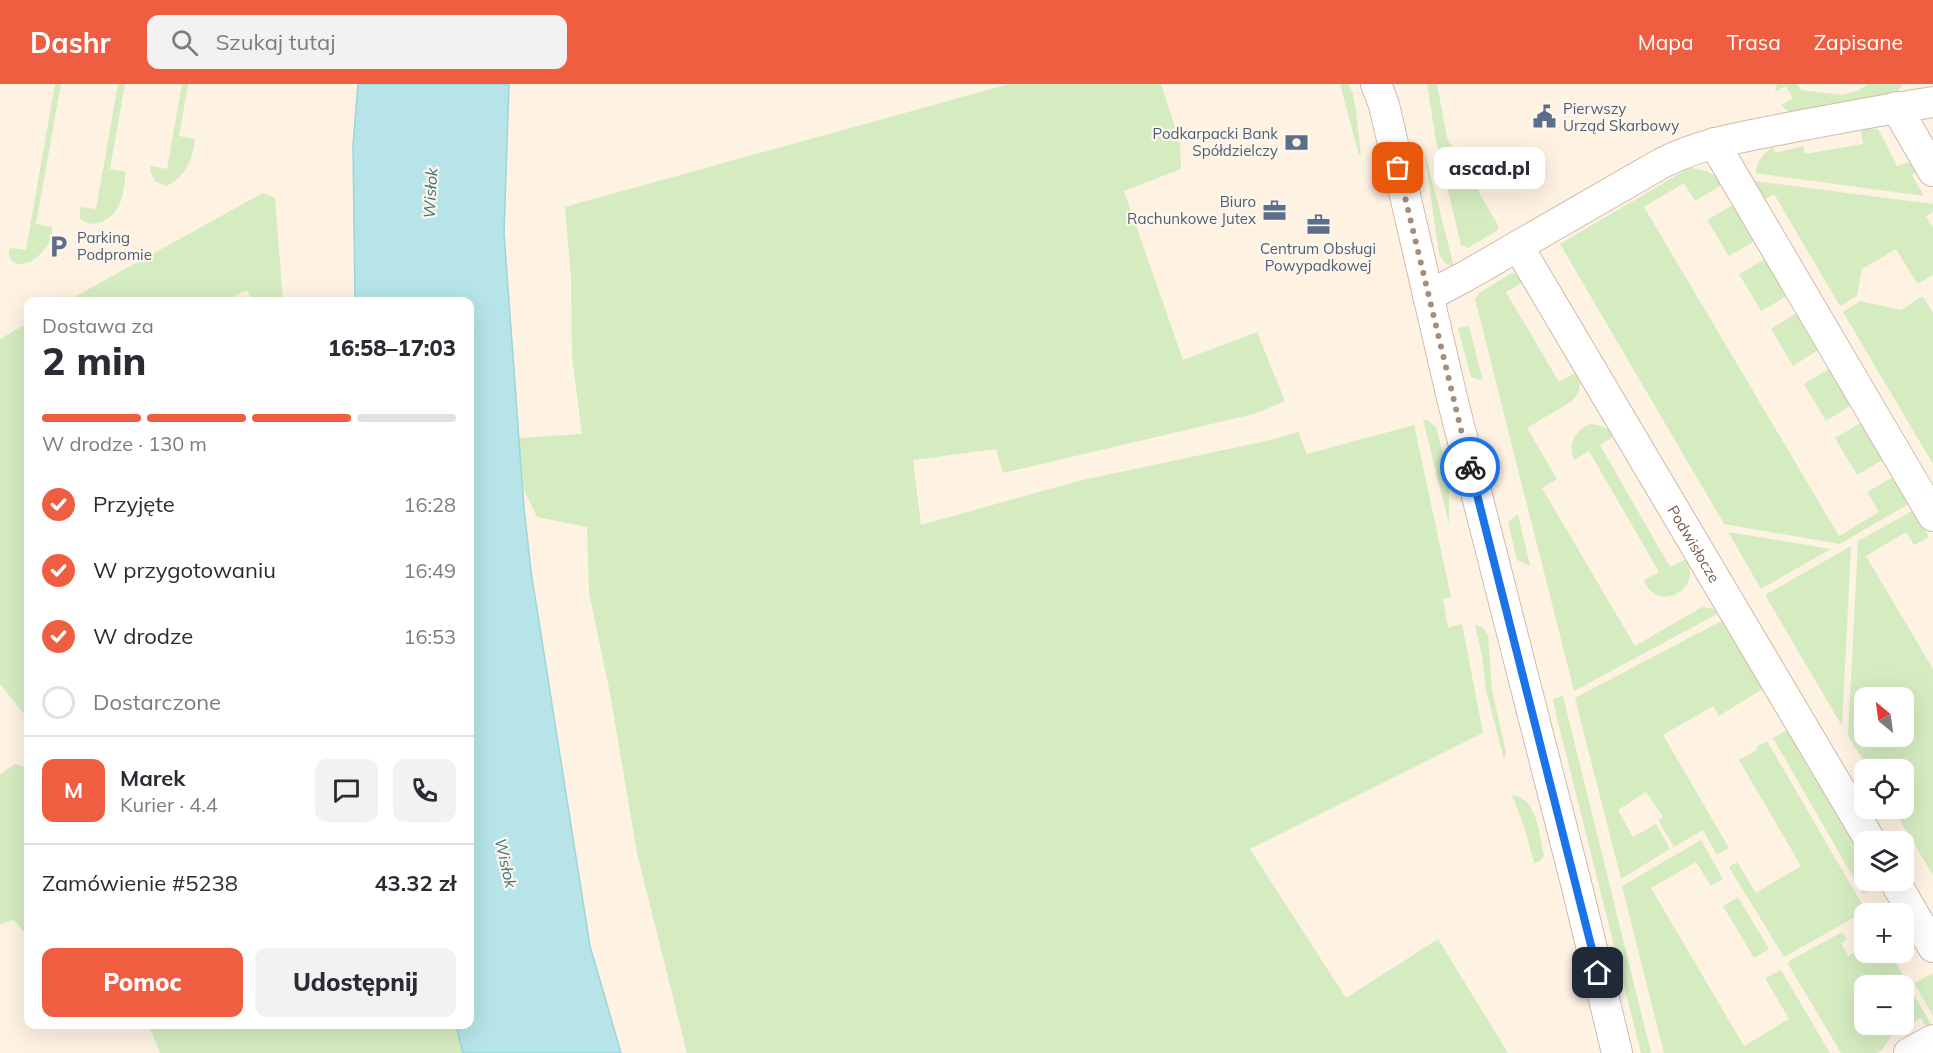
<!DOCTYPE html>
<html lang="pl">
<head>
<meta charset="utf-8">
<style>
  body { margin:0; font-family:Mulish,sans-serif; background:#f2f2f3; color:#2b2b33; height:100vh; display:flex; flex-direction:column; font-size:22px; white-space:nowrap }
  * { box-sizing:border-box; margin:0 }
  p { font-size:20px; color:#7c7c81 }
  .icon { flex:none; width:33px; height:33px; fill:none; stroke:currentColor; stroke-width:2; stroke-linecap:round; stroke-linejoin:round }
  .map { position:relative; flex:1; overflow:hidden }
  .sheet { position:absolute; left:24px; top:213px; width:450px; height:732px; display:flex; flex-direction:column; background:#fff; border-radius:12px; box-shadow:0 6px 24px #0002 }
  .sheet>* { flex:none }
  .needle { width:39px; rotate:331deg }
  .tools { position:absolute; left:1854px; top:603px; display:grid; gap:12px }
  .tools a { display:grid; place-items:center; width:60px; height:60px; border-radius:12px; background:#fff; box-shadow:0 6px 24px #0002; font-size:30px }
  .pin { position:absolute; display:grid; place-items:center; width:51px; height:51px; color:#fff; margin:-26px; border-radius:12px; box-shadow:0 3px 9px #0006 }
  .courier { position:absolute; display:grid; place-items:center; width:60px; height:60px; margin:-30px; border:4px solid #1a73e8; border-radius:50%; background:#fff; color:#222; box-shadow:0 2px 8px #0007 }
  .bubble { position:absolute; height:42px; border-radius:12px; background:#fff; box-shadow:0 6px 24px #0002; font-size:20px; font-weight:800; line-height:42px; text-align:center }
  .summary em { font-style:normal; font-weight:800 }
  .summary div { display:flex; flex-direction:column-reverse }
  .summary { display:flex; align-items:center; justify-content:space-between; height:102px; padding:0 18px }
  h1 { font-size:39px; font-weight:800; line-height:45px }
  .bar { display:grid; grid-template-columns:repeat(4,1fr); gap:9px 6px; align-content:center; height:72px; padding:0 18px }
  .bar i { height:8px; border-radius:4px; background:#e1e1e2 }
  .bar .on { background:#ef5e40 }
  .bar p { grid-column:span 4 }
  .line { display:flex; align-items:center; gap:15px; padding:0 18px; border-top:2px solid #e1e1e2 }
  .line div { flex:1 }
  .round { display:grid; place-items:center; flex:none; width:63px; height:63px; border-radius:12px; background:#f2f2f3 }
  ol { padding:0 18px; list-style:none }
  li { display:flex; align-items:center; gap:18px; height:66px }
  li p { margin-inline-start:auto }
  li .icon { padding:6px; border-radius:50%; background:#ef5e40; color:#fff; stroke-width:4 }
  li:last-child { color:#7c7c81 }
  li i { width:33px; height:33px; border:3px solid #e1e1e2; border-radius:50% }
  .action { display:flex; gap:12px; margin-top:auto; padding:12px 18px }
  .action a { flex:1; height:69px; border-radius:12px; background:#ef5e40; color:#fff; font-size:24px; font-weight:800; line-height:69px; text-align:center }
  .action a+a { background:#f2f2f3; color:#2b2b33 }
  header { display:flex; align-items:center; gap:36px; box-sizing:border-box; height:84px; padding:0 30px; background:#ef5e40; color:#fff }
  header strong { font-size:28px }
  nav { display:flex; gap:33px; margin-inline-start:auto; font-size:21px }
  .search { width:420px; height:54px; background:#f2f2f3; display:flex; align-items:center; gap:15px; box-sizing:border-box; padding:0 21px; border-radius:12px; color:#7c7c81; font-size:22px }
  .map>svg:first-child { display:block }
  .green { fill:#d5ecc1; fill-rule:evenodd }
  .water { fill:#b6e4e8; stroke:#9cd5db; stroke-width:1.5 }
  .lines { fill:none; stroke-linecap:round; stroke-linejoin:round }
  .minor-casing { stroke:#d2baab; stroke-width:32 }
  .minor { stroke:#fff; stroke-width:30 }
  .done { stroke:#a68d7e; stroke-width:6; stroke-dasharray:0 10.8 }
  .route { stroke:#1a73e8; stroke-width:8 }
  .labels { text-anchor:middle; dominant-baseline:central; stroke-width:4.5; stroke-linejoin:round; paint-order:stroke }
  .service-label { font-size:15px; fill:#4e5e75; stroke:#fff6eb; text-anchor:start }
  .street-label { font-size:15px; fill:#775647; stroke:#fff6eb }
  .water-label { font-size:16px; font-style:italic; fill:#3a767e; stroke:#fff6eb }
</style>
</head>
<body>
<header>
<strong>Dashr</strong>
<div class="search"><svg class="icon" aria-label="search" viewBox="0 0 24 24"><circle cx="10" cy="10" r="6"/><path d="M15 15l6 6"/></svg>Szukaj tutaj</div>
<nav><a>Mapa</a><a>Trasa</a><a>Zapisane</a></nav>
</header>
<div class="map">
<svg width="1933" height="969" viewBox="0 0 1933 969">
  <rect width="100%" height="100%" fill="#fef2e3"/>
  <path class="green" d="M55 0H61L36 140 52 143C52 149 51 156 48 161 41 171 24 187 12 177 8 172 8 169 10 164L26 166Z
    M118 0H125L110 85 126 88C124 99 124 112 119 121 112 136 93 147 80 134V123L96 125Z
    M182 0H188L179 52 195 55C193 74 185 95 166 102L155 97 150 87 151 82 167 85Z
    M1009 0H1161L1180 59 1181 85 1124 107 1183 276 1257 248 1285 317 1254 330 1003 389 996 365 913 376 921 441 1078 397 1275 355 1298 348 1307 370 1414 341 1451 513 1443 515 1448 544 1462 540 1483 649 1250 765 1346 914 1438 855 1508 969H687L637 769 610 609 589 509 587 443 537 433 523 404 519 354 582 350 572 274 571 193 565 123Z
    M1340 0H1349L1353 10 1356 28 1361 71H1359Z
    M1427 0H1437L1447 54 1498 141V146L1468 164 1461 161 1436 57Z
    M1777 0H1797L1801 6 1842 11 1857 7 1868 0H1902L1898 8 1893 13 1791 30 1781 21 1793 14 1786 2 1775 8Z
    M1860 44 1878 45 1897 82 1911 78 1917 87 1912 91 1924 112 1755 89C1758 77 1762 70 1773 63L1775 69 1803 62 1805 70 1863 60Z
    M1424 65 1454 183 1445 179 1439 170Z
    M1689 84C1704 85 1715 88 1722 101L1695 117 1684 99 1644 123 1839 452 1879 428 1867 408 1895 392 1910 419 1840 460 1724 440 1560 160Z
    M1754 97 1933 120V128L1926 132 1933 144V191L1919 199 1916 198 1896 165 1862 185 1857 212 1840 222 1774 110 1760 118 1754 103Z
    M263 109 275 114 283 217H253L247 206 233 213 234 217H67Z
    M1734 120 1756 156 1729 172 1707 136Z
    M1767 174 1789 211 1761 227 1739 190Z
    M1512 189 1518 191 1524 198 1506 208 1559 298 1577 288C1582 300 1580 308 1572 317L1527 344 1557 395 1542 404 1635 562 1702 523 1714 525 1717 530 1574 607 1475 215 1479 209Z
    M1921 213 1924 214 1933 229V380L1843 228 1860 217 1901 226Z
    M1798 228 1820 265 1793 282 1771 245Z
    M28 239V635L0 600V255Z
    M1469 242 1483 297 1471 293 1458 244Z
    M1831 284 1853 320 1826 337 1804 300Z
    M1423 336H1428L1436 343 1449 393V440Z
    M1862 338 1884 375 1857 391 1835 354Z
    M1591 340C1602 341 1608 344 1615 352L1600 361 1670 483 1686 475C1704 508 1655 529 1644 496L1659 488 1589 367 1574 376C1568 359 1574 346 1591 340Z
    M1914 426 1929 453 1914 461 1906 448 1866 472 1933 585V791L1893 725 1904 724V686L1869 685 1848 652 1858 457ZM1864 614H1904V652H1864Z
    M1518 430 1530 482 1517 476 1508 438Z
    M1728 448 1831 465 1761 505Z
    M1851 462 1842 642 1765 511Z
    M1725 535 1764 604 1719 632 1713 622 1663 651 1729 764 1717 771 1703 746 1674 763 1658 736 1663 733 1646 708 1618 726 1633 753 1656 740 1670 765 1621 795 1575 614Z
    M1475 541 1482 543 1488 551 1492 606 1506 668 1504 675 1486 606 1482 572Z
    M1563 612 1651 969H1641L1557 634 1553 615Z
    M1788 645 1864 775V796L1877 797 1880 801 1863 810 1773 654Z
    M1767 657 1866 827 1784 873 1729 783 1737 778 1756 809 1801 782 1739 676 1757 666 1756 663Z
    M15 680 28 684V853L14 836 0 840V690Z
    M1512 711C1538 714 1539 751 1544 772L1540 777 1534 779 1524 742Z
    M1701 756 1723 795 1711 802 1696 778 1651 804 1744 962 1789 935 1765 894 1781 886 1830 969H1664L1622 802Z
    M1738 813 1769 865 1754 874 1723 822Z
    M1842 848 1847 855 1841 859 1848 872 1864 863V868L1890 869 1932 942 1927 945 1921 934 1893 949 1882 966 1876 969H1841L1788 880 1789 877ZM1864 902H1904V940H1864Z
    M1933 889V932L1914 899Z
    M147 941H456L463 969H160L153 951Z"/>
  <path class="water" d="M358 0H509L504 149 524 424 531 487 590 862 621 969H463L456 941 470 940V218L355 217 353 61Z"/>
  <g class="lines">
    <defs>
      <g id="minor">
        <path d="M1376 0 1384 21 1453 318 1578 807 1617 969"/>
        <path d="M1896 23 1933 87"/>
        <path d="M1714 59 1933 432"/>
        <path id="s1" d="M1518 162 1871 758"/>
        <path d="M1428 212 1466 192 1662 79C1703 58 1748 52 1793 43 1840 34 1886 25 1933 18"/>
        <path d="M1894 796 1933 863"/>
        <path d="M1909 969 1933 956"/>
      </g>
    </defs>
    <use href="#minor" class="minor-casing"/>
    <use href="#minor" class="minor"/>
  </g>
  <g class="lines">
    <path class="done" d="M1398 84 1470 383"/>
    <path class="route" d="M1470 383 1598 889"/>
  </g>
  <defs>
    <symbol id="civic-bare" viewBox="-9 -9 18 18"><path d="M-.6-6.5H3V-4.5H.6V-3L4-1V1h2V6H-6V1h2V-1L-.6-3ZM-1.2 2.5V6h2.4V2.5Z" fill="#5c6f8a" stroke="#fff6eb" stroke-width="2.5" paint-order="stroke"/></symbol>
    <symbol id="bank-bare" viewBox="-9 -9 18 18"><path d="M-6-4H6V4H-6ZM0-2.3a2.3 2.3 0 1 0 0 4.6a2.3 2.3 0 1 0 0-4.6Z" fill="#5c6f8a" stroke="#fff6eb" stroke-width="2.5" paint-order="stroke"/></symbol>
    <symbol id="office-bare" viewBox="-9 -9 18 18"><path d="M-6-3h4V-5.5h4V-3h4V5H-6ZM-1-4.5V-3h2v-1.5ZM-6 0V1H6V0Z" fill="#5c6f8a" stroke="#fff6eb" stroke-width="2.5" paint-order="stroke"/></symbol>
    <symbol id="parking-bare" viewBox="-9 -9 18 18"><path d="M-3.5-5.5H1a3.5 3.5 0 0 1 0 7H-1V5.5H-3.5ZM-1-3.4V-.6H.8a1.4 1.4 0 0 0 0-2.8Z" fill="#5c6f8a" stroke="#fff6eb" stroke-width="2.5" paint-order="stroke"/></symbol>
  </defs>
  <g fill-rule="evenodd">
    <use href="#civic-bare" x="1528" y="16" width="33" height="33"/>
    <use href="#bank-bare" x="1280" y="42" width="33" height="33"/>
    <use href="#office-bare" x="1258" y="110" width="33" height="33"/>
    <use href="#office-bare" x="1302" y="124" width="33" height="33"/>
    <use href="#parking-bare" x="42" y="146" width="33" height="33"/>
  </g>
  <g class="labels">
    <g class="service-label">
      <text x="1563" y="24">Pierwszy<tspan x="1563" dy="17">Urząd Skarbowy</tspan></text>
      <text x="1278" y="49" text-anchor="end">Podkarpacki Bank<tspan x="1278" dy="17">Spółdzielczy</tspan></text>
      <text x="1256" y="117" text-anchor="end">Biuro<tspan x="1256" dy="17">Rachunkowe Jutex</tspan></text>
      <text x="77" y="153">Parking<tspan x="77" dy="17">Podpromie</tspan></text>
      <text x="1318" y="164" text-anchor="middle">Centrum Obsługi<tspan x="1318" dy="17">Powypadkowej</tspan></text>
    </g>
    <g class="street-label">
      <text stroke="none"><textPath href="#s1" startOffset="346">Podwisłocze</textPath></text>
    </g>
    <g class="water-label">
      <text transform="translate(430 109) rotate(-87)">Wisłok</text>
      <text transform="translate(506 779) rotate(77)">Wisłok</text>
    </g>
  </g>
</svg>
<div class="tools">
<a><svg class="needle" viewBox="-14 -14 28 28"><path d="M0-13l5 13h-10z" fill="#e53935"/><path d="M0 13l5-13h-10z" fill="#7c7c81"/></svg></a>
<a><svg class="icon" aria-label="locate" viewBox="0 0 24 24"><circle cx="12" cy="12" r="6"/><path d="M12 2v4M12 18v4M2 12h4M18 12h4"/></svg></a>
<a><svg class="icon" aria-label="layers" viewBox="0 0 24 24"><path d="M12 4l9 5-9 5-9-5zM3 14l9 5 9-5"/></svg></a>
<a>+</a>
<a>−</a>
</div>
<div class="pin" style="left:1398px;top:84px;background:#ea580c"><svg class="icon" aria-label="bag" viewBox="0 0 24 24"><path d="M5 8h14l-1 12H6zM9 8a3 3 0 0 1 6 0"/></svg></div>
<div class="pin" style="left:1598px;top:889px;background:#1f2937"><svg class="icon" aria-label="home" viewBox="0 0 24 24"><path d="M3 11l9-7 9 7M6 9v11h12V9"/></svg></div>
<div class="courier" style="left:1470px;top:383px"><svg class="icon" aria-label="bike" viewBox="0 0 24 24"><circle cx="6" cy="16" r="4"/><circle cx="18" cy="16" r="4"/><path d="M6 16l4-8h5l3 8M10 8l3 8H6M13 5h3"/></svg></div>
<div class="bubble" style="left:1434px;top:63px;width:111px">ascad.pl</div>
<section class="sheet">
<div class="summary"><div><h1>2 min</h1><p>Dostawa za</p></div><em>16:58–17:03</em></div>
<div class="bar"><i class="on"></i><i class="on"></i><i class="on"></i><i></i><p>W drodze · 130 m</p></div>
<ol>
<li><svg class="icon" aria-label="check" viewBox="0 0 24 24"><path d="M5 12l5 5 9-10"/></svg>Przyjęte<p>16:28</p></li>
<li><svg class="icon" aria-label="check" viewBox="0 0 24 24"><path d="M5 12l5 5 9-10"/></svg>W przygotowaniu<p>16:49</p></li>
<li><svg class="icon" aria-label="check" viewBox="0 0 24 24"><path d="M5 12l5 5 9-10"/></svg>W drodze<p>16:53</p></li>
<li><i></i>Dostarczone</li>
</ol>
<div class="line" style="height:108px"><b class="round" style="background:#ef5e40;color:#fff">M</b><div><b>Marek</b><p>Kurier · 4.4</p></div><a class="round"><svg class="icon" aria-label="chat" viewBox="0 0 24 24"><path d="M4 5h16v11H9l-5 4z"/></svg></a><a class="round"><svg class="icon" aria-label="phone" viewBox="0 0 24 24"><path d="M5 4h4l2 5-3 2q2 4 5 5l2-3 5 2v4C11 20 4 13 5 4z"/></svg></a></div>
<div class="line" style="height:78px"><div>Zamówienie #5238</div><b>43.32 zł</b></div>
<div class="action"><a>Pomoc</a><a>Udostępnij</a></div>
</section>
</div>
</body>
</html>
